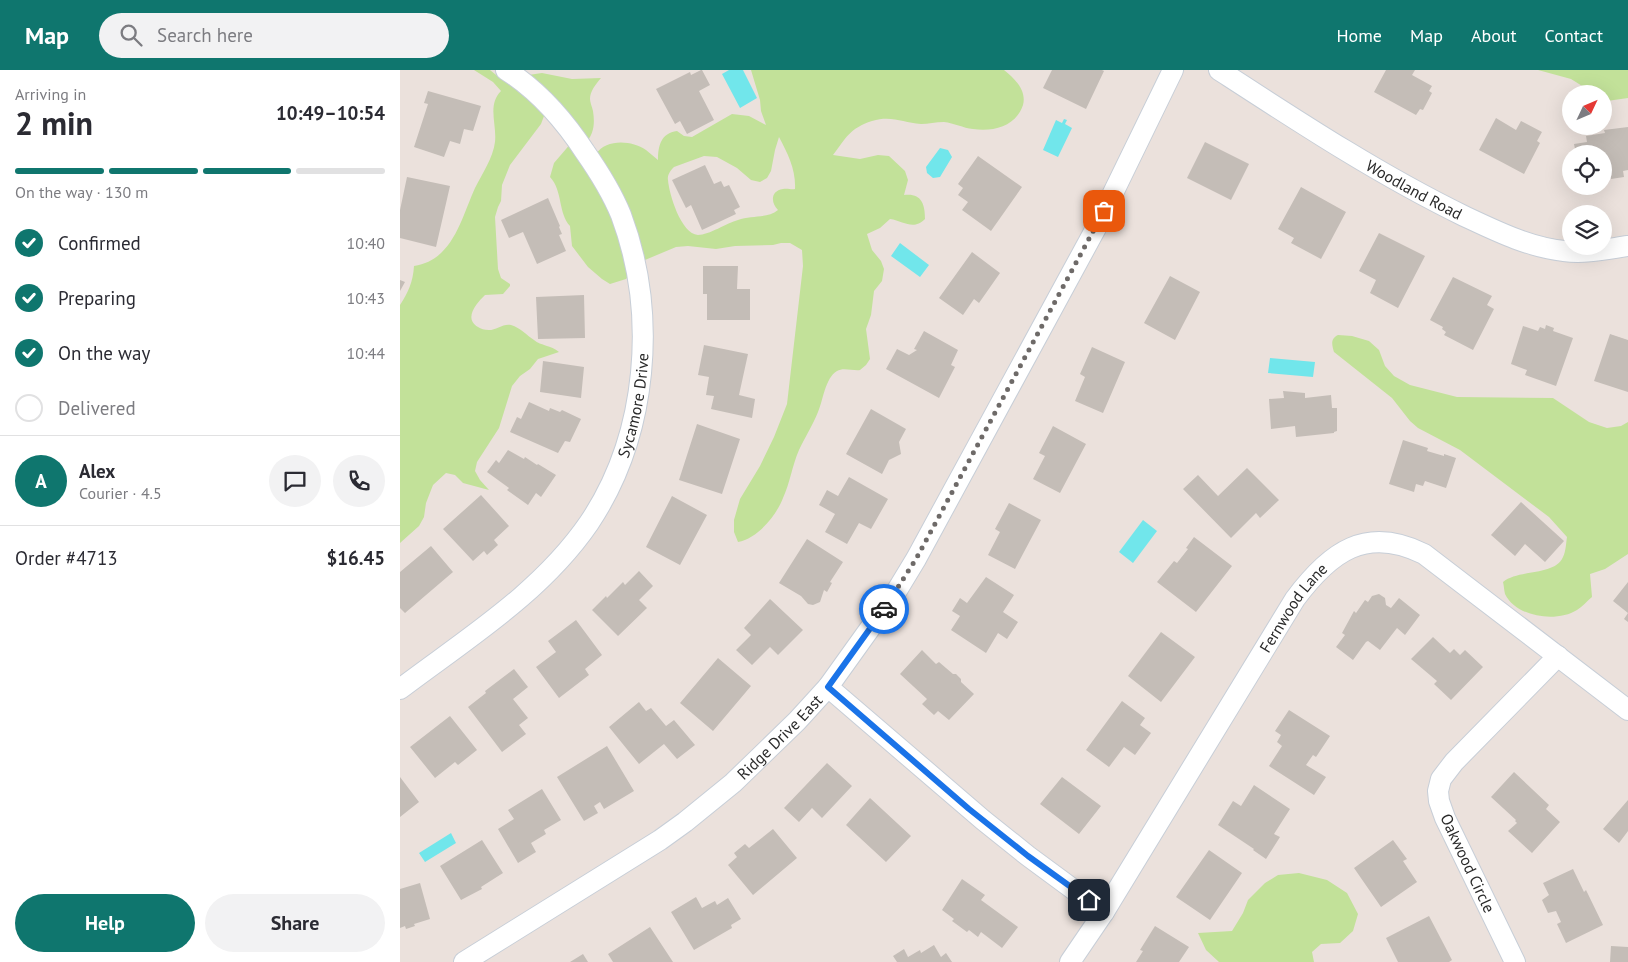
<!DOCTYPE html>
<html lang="en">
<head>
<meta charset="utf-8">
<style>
  body { margin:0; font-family:"PT Sans",sans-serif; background:#f2f2f3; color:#2b2b33; height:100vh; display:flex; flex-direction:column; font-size:19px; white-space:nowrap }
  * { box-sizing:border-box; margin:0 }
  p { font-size:16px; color:#7c7c81 }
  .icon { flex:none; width:28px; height:28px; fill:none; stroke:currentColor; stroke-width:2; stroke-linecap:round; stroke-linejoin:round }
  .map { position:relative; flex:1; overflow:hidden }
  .drawer { display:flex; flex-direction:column; background:#fff; width:400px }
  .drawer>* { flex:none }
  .needle { width:32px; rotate:46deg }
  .controls { position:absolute; left:1162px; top:15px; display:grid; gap:10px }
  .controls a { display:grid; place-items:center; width:50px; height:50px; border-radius:50%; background:#fff; box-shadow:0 5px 20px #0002; font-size:25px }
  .pin { position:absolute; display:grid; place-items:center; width:42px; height:42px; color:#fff; margin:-21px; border-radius:10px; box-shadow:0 2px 8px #0006 }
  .courier { position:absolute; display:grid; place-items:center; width:50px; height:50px; margin:-25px; border:4px solid #1a73e8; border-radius:50%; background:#fff; color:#222; box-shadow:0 1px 6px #0007 }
  .overview em { font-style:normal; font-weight:700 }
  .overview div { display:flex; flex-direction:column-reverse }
  .overview { display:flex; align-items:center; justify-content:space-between; height:85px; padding:0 15px }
  h1 { font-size:32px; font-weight:700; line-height:38px }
  .bar { display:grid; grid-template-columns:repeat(4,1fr); gap:8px 5px; align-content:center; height:60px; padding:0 15px }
  .bar i { height:6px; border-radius:4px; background:#e1e1e2 }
  .bar .on { background:#0f766e }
  .bar p { grid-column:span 4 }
  .line { display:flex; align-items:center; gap:12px; padding:0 15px; border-top:1px solid #e1e1e2 }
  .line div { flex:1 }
  .round { display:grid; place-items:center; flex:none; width:52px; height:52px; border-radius:26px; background:#f2f2f3 }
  ol { padding:0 15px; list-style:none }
  li { display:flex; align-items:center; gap:15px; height:55px }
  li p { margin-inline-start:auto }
  li .icon { padding:5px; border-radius:50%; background:#0f766e; color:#fff; stroke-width:4 }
  li:last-child { color:#7c7c81 }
  li i { width:28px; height:28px; border:2px solid #e1e1e2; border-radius:50% }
  .action { display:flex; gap:10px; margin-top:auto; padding:10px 15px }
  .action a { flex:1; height:58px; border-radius:30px; background:#0f766e; color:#fff; font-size:20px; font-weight:700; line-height:58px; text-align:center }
  .action a+a { background:#f2f2f3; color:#2b2b33 }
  header { display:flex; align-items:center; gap:30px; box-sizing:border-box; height:70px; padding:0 25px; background:#0f766e; color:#fff }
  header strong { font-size:24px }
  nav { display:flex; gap:28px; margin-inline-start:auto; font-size:18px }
  .search { width:350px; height:45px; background:#f2f2f3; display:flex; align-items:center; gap:12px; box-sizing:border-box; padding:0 18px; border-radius:28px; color:#7c7c81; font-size:19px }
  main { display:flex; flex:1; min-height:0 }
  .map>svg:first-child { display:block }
  .green { fill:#c2e199; fill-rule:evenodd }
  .water { fill:#71e6eb }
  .building { fill:#c4bdb7 }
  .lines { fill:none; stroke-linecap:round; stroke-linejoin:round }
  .street-casing { stroke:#c7ced7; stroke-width:22 }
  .street { stroke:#fff; stroke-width:20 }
  .done { stroke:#6e6a68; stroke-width:5; stroke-dasharray:0 9 }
  .route { stroke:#1a73e8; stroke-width:6 }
  .labels { text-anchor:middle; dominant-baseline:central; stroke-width:4; stroke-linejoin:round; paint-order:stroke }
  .street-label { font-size:16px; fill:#2a2a2a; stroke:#fff }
</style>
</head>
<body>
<header>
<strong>Map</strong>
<div class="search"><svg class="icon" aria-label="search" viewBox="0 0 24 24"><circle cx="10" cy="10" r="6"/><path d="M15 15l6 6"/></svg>Search here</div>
<nav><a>Home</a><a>Map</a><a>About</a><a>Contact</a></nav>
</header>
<main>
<section class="drawer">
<div class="overview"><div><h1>2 min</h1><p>Arriving in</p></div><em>10:49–10:54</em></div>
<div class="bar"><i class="on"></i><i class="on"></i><i class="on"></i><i></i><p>On the way · 130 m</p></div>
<ol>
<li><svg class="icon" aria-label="check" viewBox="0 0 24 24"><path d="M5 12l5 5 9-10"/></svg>Confirmed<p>10:40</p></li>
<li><svg class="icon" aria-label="check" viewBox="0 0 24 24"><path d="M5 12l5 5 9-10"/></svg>Preparing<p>10:43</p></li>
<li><svg class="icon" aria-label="check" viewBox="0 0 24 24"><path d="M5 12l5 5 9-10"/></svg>On the way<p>10:44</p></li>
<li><i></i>Delivered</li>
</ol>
<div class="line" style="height:90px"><b class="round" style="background:#0f766e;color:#fff">A</b><div><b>Alex</b><p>Courier · 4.5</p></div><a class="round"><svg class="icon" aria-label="chat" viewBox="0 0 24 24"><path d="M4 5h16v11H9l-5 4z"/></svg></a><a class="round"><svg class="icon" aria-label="phone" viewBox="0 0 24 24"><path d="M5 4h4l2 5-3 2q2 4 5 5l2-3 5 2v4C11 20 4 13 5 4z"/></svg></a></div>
<div class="line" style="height:65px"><div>Order #4713</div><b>$16.45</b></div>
<div class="action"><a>Help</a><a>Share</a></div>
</section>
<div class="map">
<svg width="1228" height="892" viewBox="0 0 1228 892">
  <rect width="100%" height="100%" fill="#ebe1dc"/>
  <path class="green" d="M74 0H90L101 9 142 3 172 9 201 8C196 14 190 21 190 29 190 32 192 37 193 41 195 54 194 64 185 74L196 84C206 69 231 70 246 80 250 83 254 87 258 90 258 76 261 63 277 61L284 66 292 67 332 44 349 46 366 55 361 41 360 30 351 0H604C614 8 627 20 623 35 616 56 594 62 573 59 563 58 554 53 544 52 536 52 528 54 521 54 503 53 492 45 472 51 450 58 446 68 433 85L460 89 478 85 489 86 505 101 508 110 504 125C521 123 525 133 525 149 513 161 504 151 490 149L480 158 467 164 472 180 481 191 484 199 482 211 474 221 471 245 466 259 470 289 466 295 460 300C453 301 443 297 437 301 425 308 423 331 418 342 413 355 405 367 399 380 392 396 390 413 383 428 376 446 358 468 338 472L334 462V450L340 429 360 396 374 367 387 334 403 196 402 180 390 173H381L373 175 335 176 316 179 288 176 276 177 245 190 226 209 210 214 202 209 188 197 172 176 170 156C158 143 163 121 150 107L154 93 178 65 140 33 144 46 141 54 110 95 102 115 101 131 98 137 95 147 98 199 101 208 110 214V216L103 224 85 225C77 233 63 248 78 257 81 259 84 260 89 260 96 260 104 253 111 255 121 258 126 265 134 270 141 276 151 275 159 282L138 289 130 299 120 306 112 316 99 358 77 392 75 401 80 410 89 420 63 413 55 405 46 403 33 415 26 433 24 447 19 456 0 473V235C8 223 13 212 14 196 53 190 61 149 75 118 82 104 93 88 95 72 97 54 87 35 101 21L93 12ZM379 67C388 84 396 100 395 119 391 120 388 118 383 119 370 121 371 133 378 140 367 149 351 145 338 150 327 153 309 165 298 165 281 164 269 124 268 110 267 105 271 100 274 97L304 86 317 87 337 98 351 110 360 112 367 108 371 101 375 80Z
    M1138 0H1228V28L1207 31 1204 29V24H1195L1171 9Z
    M938 265 952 266 969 271 979 280 985 296 994 306 1010 315 1057 327 1153 328 1189 352 1207 358 1221 356 1228 352V484L1205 499 1190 504 1192 527C1187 531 1182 537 1177 540 1156 553 1116 547 1105 524 1104 520 1104 516 1103 512 1119 499 1155 506 1163 487 1166 481 1166 473 1167 467L1149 447 1060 380 1018 358 1010 351 992 328 934 282C932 275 930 269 938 265Z
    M899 803 927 810 947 823 958 844 953 861 940 873 921 874 912 882 914 892H819L806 880 798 863 832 861 843 843 848 830 865 813 878 805Z"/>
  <path class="water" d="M329 0H343L357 28 340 38 322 4Z
    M664 49 667 50 665 54 672 58 658 87 643 80 656 50 662 53Z
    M540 78 548 80 552 87 540 107 533 108 527 103 526 97Z
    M500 173 529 195 520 207 491 186Z
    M870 288 915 292 913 307 868 303Z
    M743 450 757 461 733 493 719 482Z
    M51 763 56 773 25 792 19 783Z"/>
  <path class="building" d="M301 0H302L310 15 299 21 314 50 287 64 280 51 275 54 256 19 290 2 291 5Z
    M652 0H702L704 1 686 39 643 18Z
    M986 0H1015L1012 5 1032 16 1029 21 1032 23 1023 40 1020 39 1016 45 974 22Z
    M28 21 81 36 73 61 64 59 60 74 50 71 44 87 14 77 28 34 24 33Z
    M1096 48 1116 60 1121 51 1142 62 1137 71 1140 73 1124 104 1079 80Z
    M1228 57V100L1223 101 1224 107 1211 109 1210 104 1204 105V84H1176L1174 74 1187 72 1186 66 1205 63 1204 60Z
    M805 72 849 94 831 130 787 108Z
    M578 86 622 117 591 161 562 140 568 132 558 125 563 118 558 114Z
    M305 95 314 114 321 111 324 117 329 115 340 137 334 140 336 144 302 160 291 135 286 138 272 110Z
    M7 107 50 116 36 177 0 168V140Z
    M901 117 946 142 921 189 891 173 894 168 878 159Z
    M148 128 160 156 159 157 162 164 159 165 166 181 137 194 123 162 109 168 101 150Z
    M979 163 1025 186 998 238 970 223 976 210 959 201Z
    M572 182 600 203 579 233 574 229 563 245 539 228Z
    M303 196H338L337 219H350V250H307V224H303Z
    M770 206 800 222 775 270 744 253Z
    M1053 207 1092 226 1087 235 1094 239 1073 280 1044 265 1046 262 1042 259 1043 257 1030 250Z
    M0 210 5 212 0 221Z
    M184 225 185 268 138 269 136 227Z
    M1146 255 1154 258 1153 261 1173 268 1156 316 1125 305 1127 300 1111 294 1123 256 1138 261 1140 257 1145 259Z
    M524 261 558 280 551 295 555 297 539 328 486 299 497 279 509 285 517 280 514 279Z
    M1210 264 1228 270V322L1194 311Z
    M304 275 348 284 339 325 355 329 352 348 311 339 314 326 306 325 309 307 298 305Z
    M692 277 725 292 703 343 675 331 685 307 680 304Z
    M143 291 184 297 181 328 140 322Z
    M883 321 905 323V328L931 325 932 338H937V361L934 362V363L896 367 895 356 871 359 869 329 884 328Z
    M129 332 149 341 150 338 160 342 162 340 181 349 170 372 165 371 158 383 110 362 117 347 121 349Z
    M471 339 506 359 499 372 501 384 489 390 482 404 446 384Z
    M297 354 340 369 322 424 279 410Z
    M653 356 686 374 660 423 633 409 645 386 639 383Z
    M1003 370 1028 378 1027 381 1044 386V384L1056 388 1046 418 1025 411 1023 416 1016 414 1014 422 989 414Z
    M108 380 124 389 125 387 137 395 138 394 156 405 141 427 136 423 128 435 107 420 109 418 87 402 96 390 99 393Z
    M847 398 879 430 860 448 856 443 831 468 783 419 798 405 818 426Z
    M449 407 488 429 471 459 459 453 447 474 425 462 435 444 419 435 427 420 438 426Z
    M81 425 109 456 94 470 98 475 87 485 84 481 73 491 43 459Z
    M272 426 307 445 280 495 246 477Z
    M1121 432 1164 471 1145 492 1125 474 1115 486 1091 465Z
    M609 433 641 450 615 499 588 485 600 462 595 459Z
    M794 467 832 496 796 542 757 512 774 491 777 493 788 479 786 478Z
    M407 469 443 492 430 512 432 513 427 522 424 520 420 532 413 535 408 534 401 526 379 513Z
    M31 476 53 502 5 543 0 538V502Z
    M239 501 253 516 239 530 247 538 218 566 192 540 206 526 207 528 223 512 225 515Z
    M586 507 614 525 603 542 618 552 607 569 598 563 586 583 551 560 560 546 552 541 560 528 567 533Z
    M1228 512V552L1224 549 1228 543 1213 531Z
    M979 524 985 528 986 535 991 538 999 528 1020 545 1005 565 997 558 980 580 968 571 966 572 953 590 936 577 945 565 942 563 954 541 956 543 965 530 968 532 972 526Z
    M370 529 403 560 378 585 370 577 352 595 336 580 351 565 344 558Z
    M176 550 202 585 185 599 189 605 159 628 136 597 156 582 148 571Z
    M761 562 795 587 761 632 728 606Z
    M1033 567 1050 583 1054 579 1060 585 1065 580 1083 597 1051 630 1034 614 1037 611 1011 589Z
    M522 580 536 594 539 592 553 604H556L561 609V612L574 624 549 650 538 641 534 645 522 634 527 629 500 604Z
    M318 588 351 616 313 661 280 633Z
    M114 599 128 617 113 629 128 648 119 655 126 664 102 682 68 637 86 623 85 621Z
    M722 631 745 648 740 655 751 663 735 685 724 677 709 697 686 680Z
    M239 632 246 641 251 638 266 656 274 650 295 675 277 689 264 674 239 694 209 657Z
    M889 640 930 666 916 687 913 685 906 695 926 707 914 725 869 696 882 676 877 672 881 665 875 661Z
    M50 646 77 680 58 695 55 692 35 708 10 677Z
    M207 676 234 721 204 739 200 732 194 736 198 743 184 751 157 707Z
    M427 693 452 716 422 748 412 738 399 752 384 738Z
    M1114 702 1149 735 1146 739 1160 752 1132 783 1108 761 1117 753 1115 751 1116 750 1091 727Z
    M0 707 19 732 0 747Z
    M662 707 701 736 679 764 640 734Z
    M854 715 890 739 874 764 880 767 866 789 853 780 854 779 818 755 833 731 841 736Z
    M142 719 161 750 144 760 146 764 131 773 136 782 118 793 98 759 114 749 108 740Z
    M470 728 511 766 486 792 446 755Z
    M1228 730V761L1219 773 1203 759Z
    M373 759 397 788 353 825 328 795 337 787 334 783 345 774 349 778Z
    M82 770 103 803 81 817 82 819 61 830 40 796Z
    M993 770 1007 789 1003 791 1017 812 981 837 954 798Z
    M809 780 842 803 810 850 776 827Z
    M1173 799 1184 822 1186 820 1203 855 1166 873 1157 854 1161 852 1156 841 1148 843 1142 830 1149 825 1143 813Z
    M562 809 585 825 581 830 618 857 602 878 581 862 578 867 569 860 567 862 552 851 554 849 542 840Z
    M20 813 30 849 14 854 15 856 6 859 5 856 0 858V819Z
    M296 827 302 838 315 831 317 835 328 828 341 849 331 855 332 858 294 880 271 842Z
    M1029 846 1052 890 1049 892H998L986 868Z
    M755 856 789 877 779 892H736L743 881 740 880Z
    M250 857 273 892H213L208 884Z
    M534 875 541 887 546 883 552 892H497L493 886 504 879 508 887 520 880 521 883Z
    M1211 876 1228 877V892H1210Z
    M183 884 188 892H170Z"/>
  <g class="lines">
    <defs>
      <g id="street">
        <path id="s1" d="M819 0C899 52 978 104 1064 146 1096 161 1128 177 1164 181 1185 184 1207 179 1228 176"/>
        <path d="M428 617 583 750 628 786 704 842"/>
        <path id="s2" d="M0 619C66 569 141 523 189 453 248 365 258 244 221 145 212 123 199 102 185 82 164 50 139 21 106 0"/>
        <path id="s3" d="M64 892 260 770 285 752 333 713 397 651 428 617 496 522 516 489 696 158 773 0"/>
        <path id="s4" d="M670 892 704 842 895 529C930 482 966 455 1024 484L1228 640"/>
        <path d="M1115 892 1045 748 1039 731 1038 721 1041 709 1054 692 1158 586"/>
      </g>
    </defs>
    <use href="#street" class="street-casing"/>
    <use href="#street" class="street"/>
  </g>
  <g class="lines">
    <path class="done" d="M484 539 516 489 704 141"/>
    <path class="route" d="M484 539 428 617 569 739 628 786 689 830"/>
  </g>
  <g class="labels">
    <g class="street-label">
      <text stroke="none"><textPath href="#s1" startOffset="229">Woodland Road</textPath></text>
      <text stroke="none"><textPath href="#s2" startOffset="380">Sycamore Drive</textPath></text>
      <text stroke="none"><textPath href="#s4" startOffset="419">Fernwood Lane</textPath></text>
      <text stroke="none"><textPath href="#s3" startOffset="389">Ridge Drive East</textPath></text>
      <text transform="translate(1068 793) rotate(65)">Oakwood Circle</text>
    </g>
  </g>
</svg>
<div class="controls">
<a><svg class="needle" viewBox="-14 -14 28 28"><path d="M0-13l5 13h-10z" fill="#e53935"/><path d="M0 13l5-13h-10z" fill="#7c7c81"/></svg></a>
<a><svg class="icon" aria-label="locate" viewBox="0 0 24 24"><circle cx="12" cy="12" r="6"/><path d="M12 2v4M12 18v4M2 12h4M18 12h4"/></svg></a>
<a><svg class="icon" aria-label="layers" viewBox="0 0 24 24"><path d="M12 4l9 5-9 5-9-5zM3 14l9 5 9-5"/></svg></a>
</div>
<div class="pin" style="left:704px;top:141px;background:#ea580c"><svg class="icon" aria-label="bag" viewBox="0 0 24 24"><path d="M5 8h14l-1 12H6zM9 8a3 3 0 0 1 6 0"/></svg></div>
<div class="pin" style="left:689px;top:830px;background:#1f2937"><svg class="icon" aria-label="home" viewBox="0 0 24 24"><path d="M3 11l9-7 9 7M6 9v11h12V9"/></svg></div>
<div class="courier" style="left:484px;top:539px"><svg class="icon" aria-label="car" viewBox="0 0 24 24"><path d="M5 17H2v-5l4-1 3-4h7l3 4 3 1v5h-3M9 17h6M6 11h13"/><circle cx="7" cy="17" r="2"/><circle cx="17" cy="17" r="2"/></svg></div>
</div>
</main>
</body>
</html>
